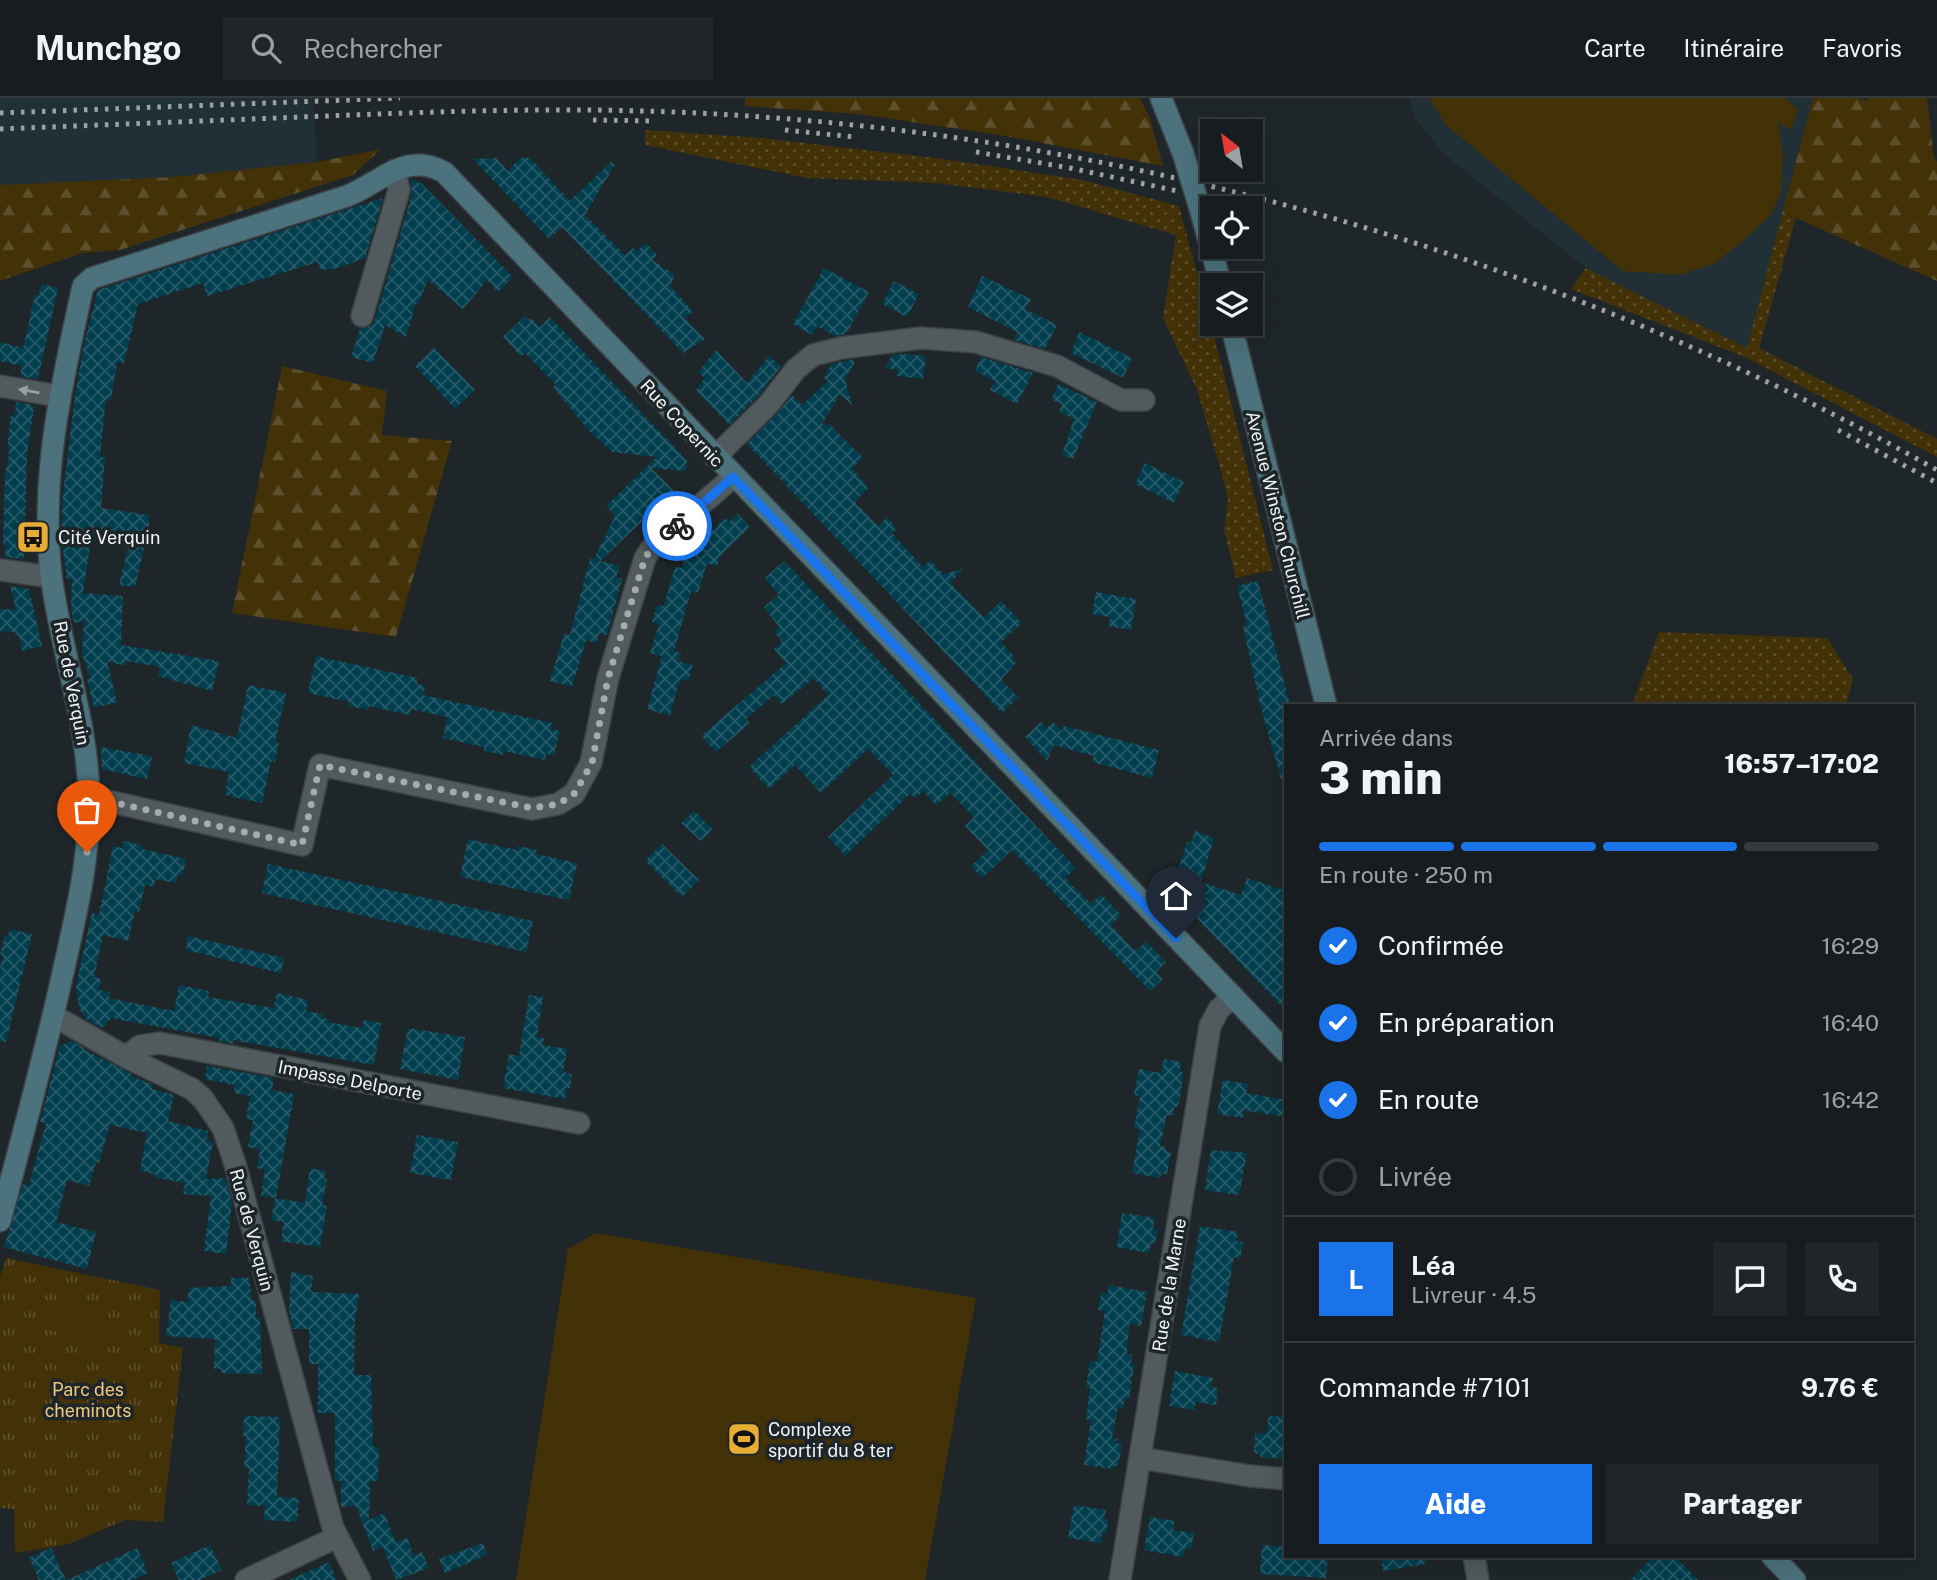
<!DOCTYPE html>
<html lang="fr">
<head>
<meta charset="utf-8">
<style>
  body { margin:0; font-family:"Public Sans",sans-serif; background:#1f2528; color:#f1f3f6; height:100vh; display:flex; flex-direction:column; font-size:26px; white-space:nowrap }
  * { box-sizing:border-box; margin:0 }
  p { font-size:23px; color:#9ea1a4 }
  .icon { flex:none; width:38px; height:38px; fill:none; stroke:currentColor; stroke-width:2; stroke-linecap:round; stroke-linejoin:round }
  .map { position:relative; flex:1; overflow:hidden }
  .sheet { position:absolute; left:1284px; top:606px; width:630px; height:854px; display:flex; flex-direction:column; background:#161c1f; border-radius:0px; box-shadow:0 7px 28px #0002,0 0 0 2px #353a3d }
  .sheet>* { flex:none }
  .needle { width:46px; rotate:329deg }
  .tools { position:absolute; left:1200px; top:21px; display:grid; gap:14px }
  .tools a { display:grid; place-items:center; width:63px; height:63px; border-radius:0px; background:#161c1f; box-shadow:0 7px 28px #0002,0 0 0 2px #353a3d; font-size:35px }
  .pin { position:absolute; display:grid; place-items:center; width:60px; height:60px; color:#fff; margin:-72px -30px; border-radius:50% 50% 50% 0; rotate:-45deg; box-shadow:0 0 7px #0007 }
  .pin .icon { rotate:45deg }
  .courier { position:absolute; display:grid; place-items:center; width:70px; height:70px; margin:-35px; border:5px solid #1a73e8; border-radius:50%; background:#fff; color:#222; box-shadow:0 2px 9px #0007 }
  .overview em { font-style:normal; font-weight:800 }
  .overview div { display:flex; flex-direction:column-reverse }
  .overview { display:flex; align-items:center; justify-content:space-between; height:119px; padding:0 35px }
  h1 { font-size:46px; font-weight:800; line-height:52px }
  .bar { display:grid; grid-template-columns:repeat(4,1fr); gap:10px 7px; align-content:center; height:84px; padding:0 35px }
  .bar i { height:9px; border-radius:5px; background:#353a3d }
  .bar .selected { background:#1a73e8 }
  .bar p { grid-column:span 4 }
  .line { display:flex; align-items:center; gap:18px; padding:0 35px; border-top:2px solid #353a3d }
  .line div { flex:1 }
  .round { display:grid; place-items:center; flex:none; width:74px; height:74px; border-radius:0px; background:#1f2528 }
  ol { padding:0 35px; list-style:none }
  li { display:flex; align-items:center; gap:21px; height:77px }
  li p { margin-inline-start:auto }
  li .icon { padding:7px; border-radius:50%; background:#1a73e8; color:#fff; stroke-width:4 }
  li:last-child { color:#9ea1a4 }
  li i { width:38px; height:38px; border:4px solid #353a3d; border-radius:50% }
  .action { display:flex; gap:14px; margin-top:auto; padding:14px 35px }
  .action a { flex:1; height:80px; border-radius:0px; background:#1a73e8; color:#fff; font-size:28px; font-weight:800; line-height:80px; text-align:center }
  .action a+a { background:#1f2528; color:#f1f3f6 }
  header { display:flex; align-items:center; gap:42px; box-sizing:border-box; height:98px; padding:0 35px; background:#161c1f; border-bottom:2px solid #353a3d }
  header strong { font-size:33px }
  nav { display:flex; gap:38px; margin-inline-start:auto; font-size:24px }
  .search { width:490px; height:63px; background:#1f2528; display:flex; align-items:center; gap:18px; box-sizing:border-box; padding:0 24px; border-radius:0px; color:#9ea1a4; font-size:26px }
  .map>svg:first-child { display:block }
  .built { fill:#213036 }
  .grass { fill:url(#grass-dots) }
  .forest { fill:url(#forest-firs) }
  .park { fill:url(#park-tufts) }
  .garden { fill:#433108 }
  .building { fill:url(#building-cross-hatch) }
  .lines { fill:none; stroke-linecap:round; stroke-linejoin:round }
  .street-casing { stroke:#3b4144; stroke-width:24 }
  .secondary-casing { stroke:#3b4144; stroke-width:24 }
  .street { stroke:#515a5d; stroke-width:21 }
  .secondary { stroke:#4b727d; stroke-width:21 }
  .rail { stroke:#9ca2a5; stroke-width:5; stroke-dasharray:3.5 7; stroke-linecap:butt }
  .secondary-bridge-casing { stroke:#3b4144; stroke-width:24; stroke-linecap:butt }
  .secondary-bridge { stroke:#4b727d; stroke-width:21 }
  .oneway { fill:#989fa2 }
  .done { stroke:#a5acae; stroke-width:7; stroke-dasharray:0 12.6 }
  .route { stroke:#1a73e8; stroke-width:9 }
  .labels { text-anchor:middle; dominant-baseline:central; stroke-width:7; stroke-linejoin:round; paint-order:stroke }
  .street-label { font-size:18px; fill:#eef4f6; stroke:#1e2629 }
  .poi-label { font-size:18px; fill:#eef4f6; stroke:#1e2629; text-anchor:start }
  .park-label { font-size:18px; fill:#f2c87b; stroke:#1e2629 }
</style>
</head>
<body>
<header>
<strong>Munchgo</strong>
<div class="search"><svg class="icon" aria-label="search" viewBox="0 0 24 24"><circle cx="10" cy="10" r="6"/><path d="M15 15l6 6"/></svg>Rechercher</div>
<nav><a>Carte</a><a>Itinéraire</a><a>Favoris</a></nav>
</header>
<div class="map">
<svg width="1937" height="1482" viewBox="0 0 1937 1482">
  <defs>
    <pattern id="grass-dots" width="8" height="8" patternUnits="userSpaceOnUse" patternTransform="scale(1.75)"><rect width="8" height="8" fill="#433108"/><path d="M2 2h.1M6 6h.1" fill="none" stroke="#5e4f2d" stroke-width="1.8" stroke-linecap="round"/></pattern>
    <pattern id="forest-firs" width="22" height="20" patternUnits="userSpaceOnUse" patternTransform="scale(1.75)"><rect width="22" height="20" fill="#433108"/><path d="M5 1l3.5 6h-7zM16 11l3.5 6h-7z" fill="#5e4f2d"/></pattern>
    <pattern id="park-tufts" width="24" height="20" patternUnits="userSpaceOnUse" patternTransform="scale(1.75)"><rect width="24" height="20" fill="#433108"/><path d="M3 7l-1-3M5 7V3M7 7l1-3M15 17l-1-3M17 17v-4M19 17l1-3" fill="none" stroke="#5e4f2d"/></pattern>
    <pattern id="building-cross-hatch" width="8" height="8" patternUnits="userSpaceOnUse" patternTransform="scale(1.75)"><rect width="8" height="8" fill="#013e4e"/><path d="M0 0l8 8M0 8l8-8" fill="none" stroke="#265a68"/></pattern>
  </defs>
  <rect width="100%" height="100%" fill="#1e2629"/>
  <path class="built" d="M0 0H313L317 64 173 79 0 87Z
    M1410 0H1813L1747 250 1586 170 1443 55 1415 20Z"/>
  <path class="grass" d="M645 32 761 40 943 61 1082 82 1179 108 1213 233 1273 472 1236 480 1224 432 1228 402 1220 369 1197 292 1163 220 1176 137 1047 99 936 85 807 80 645 47Z
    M1782 116 1796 120 1759 250 1937 341V359L1745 259 1571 191 1586 170 1747 250Z
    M1659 534 1827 540 1853 581 1846 607H1632Z"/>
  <path class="forest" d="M745 0H1140L1150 21 1163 68 1005 38 859 16 745 8Z
    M1813 0H1859L1867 3 1868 0H1927L1934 60 1937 63V183L1796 120 1782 116Z
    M381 51 353 77 120 152 83 155 0 183V87L173 79 317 64Z
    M282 268 387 293 382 337 452 343 396 539 232 515Z"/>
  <path class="park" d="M6 1160 160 1192 159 1245 183 1250 163 1424 125 1422 69 1446 15 1455 14 1411 0 1410V1179Z"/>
  <path class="garden" d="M1429 0H1785L1798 11 1791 31 1778 25 1783 59 1781 94 1770 118 1743 143 1715 165 1681 177 1623 173 1446 27Z
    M596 1135 976 1200 925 1482H516L568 1151Z
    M56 1202 109 1213 101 1243 49 1232Z"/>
  <path class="building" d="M496 60 508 73 520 60H530L570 103 611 64 615 66 585 117 625 157 633 150 637 153 646 145 657 157 652 162 675 177 670 188 693 213 685 221 705 241 683 255 562 129 549 141 473 61Z
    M411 81 422 86 513 179 498 194 487 182 463 211 428 182 418 206 416 205 406 239 385 227 373 265 351 259 360 231 371 228 375 222 412 96Z
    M383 100 365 160 338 170 321 172 318 164 207 198 203 185 138 206 124 265 117 264 111 302 106 301 100 359H105L101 410 149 417V428L135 489 119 487 128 449 91 442 83 495 123 498 121 547 219 563 212 593 158 578 160 569 126 563 125 568 107 563 117 604 94 610 87 581H91L82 556 84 523 74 525 71 510 72 481H67L62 444V404L75 297 84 246 98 192Z
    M824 170 869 194 846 236 835 238 817 228 812 237 793 226Z
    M982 178 1031 201 1025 211 1057 227 1045 251 1014 242 1017 234 968 209Z
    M894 183 919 196 907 219 882 206Z
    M41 186 58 190 38 281 20 278 22 268 0 263V244L23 250 35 197H39Z
    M525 218 529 222 530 220 540 229 550 219 687 362 686 373 651 370 674 393 600 463 620 468 616 479 622 481 607 537 600 535 597 545 586 542 572 589 550 583 564 536 570 537 590 460 594 461 615 418 606 408 657 359 612 354 587 331 553 289 556 287 525 255 521 259 503 239Z
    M1079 234 1132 260 1123 280 1071 255Z
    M434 250 475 292 455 311 415 268Z
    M716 252 747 285 769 258 781 268 758 298 729 327 696 292 705 280 698 274Z
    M902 256 926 258 923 281 897 278 898 272 886 270 892 257Z
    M981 259 1033 275 1017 306 990 292 995 283 975 273Z
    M852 262 855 264 845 281 852 307 840 296 822 326 830 327 863 360 852 370 868 390 855 404 878 428 887 419 897 431 892 435 923 469 930 462 943 476 963 471 950 485 984 519 1001 503 1022 525 1001 544 1014 558 1012 560 1016 565 1001 582 1018 599 1002 615 747 346 777 316 792 297 802 307 828 283 824 280 831 266Z
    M1058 286 1097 304 1073 361 1062 357 1074 321 1059 314 1062 306 1051 301Z
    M16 304 33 307 34 309 27 355 24 461 5 459 6 447H3L5 376 9 357 8 342 11 317H15Z
    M1145 365 1184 384 1174 405 1135 386Z
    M738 416 750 429 720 458 717 468 694 462 701 443 725 420 729 424Z
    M685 459 707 465 698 495 691 493 674 553 681 555 678 563 693 567 688 583 680 581 670 618 647 611 662 558 650 555 659 526 652 524 657 507 664 508 675 469 682 470Z
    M784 463 1076 770 1065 780 1091 806 1101 796 1121 817 1111 827 1128 846 1136 853 1146 843 1166 864 1156 874 1163 881 1150 893 1012 752 982 780 971 768 988 752 965 728 974 719 950 695 936 707 923 693 915 700 910 696 845 758 828 739 893 677 868 651 821 695 795 667 769 691 749 669 828 597 814 580 782 606 774 597 746 621 750 625 716 654 701 638 786 565 774 551 782 544 774 534 779 529 764 509 779 497 765 480Z
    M1258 483 1290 607H1286V680L1281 681 1260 606 1243 528 1247 527 1237 488Z
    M10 488 29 491 42 548 22 553 19 538H16L15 534 0 533V511L16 512Z
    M1096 494 1136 501 1131 532 1108 528 1110 519 1092 516Z
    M316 558 418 580 417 586 425 588 423 597 553 625 551 631 560 633 554 657 546 656 545 662 504 653 503 657 484 653V649L443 640 447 619 411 611 410 617 369 608 368 612 349 608 350 604 308 595Z
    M248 587 286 595 275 644 279 645 275 664 271 663 262 705 225 697 229 674 184 665 191 627 237 640Z
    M1041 624 1047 630 1053 624 1062 633 1064 628 1159 652 1152 680 1092 664 1094 658 1054 647 1047 663 1025 639Z
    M101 649 152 658 147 681 102 671Z
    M694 713 713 731 701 743 681 725Z
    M1195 733 1214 740 1201 784 1241 797 1247 780 1286 793V913L1171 793 1187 744 1191 745Z
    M468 741 517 752 518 748 537 752 536 756 577 765 569 802 460 779Z
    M124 743 142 747V751L186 761 182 778 177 777 176 785 155 781 154 789 145 787 139 814 135 813 128 843 103 837 94 879 101 881 99 892 110 894 109 900 174 913 179 887 209 893 208 899 274 910 277 895 308 902 306 913 323 916 322 920 329 921 328 924 362 930 364 922 381 925 374 967 232 942 234 946 219 943V940L111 920 102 930 86 921 79 910 76 888 84 851 92 815 99 817 113 748 122 750Z
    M662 746 699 782 682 799 645 763Z
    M268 766 533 823 526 854 262 795Z
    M10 831 32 836 6 944 0 943V870L3 858 0 857 5 837 8 838Z
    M188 838 284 860 281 875 186 852Z
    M529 897 543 899 537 939 544 940 543 947 567 951 563 974 572 976 570 990H567L565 1001 503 990 509 956 519 958Z
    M408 930 465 939 458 982 400 971Z
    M72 943 84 950 83 951 132 976 131 978 153 987 152 991 174 997 168 1023 208 1033 207 1042 213 1044 206 1081 225 1080 232 1104 226 1156 204 1153 211 1098 183 1096 185 1085 156 1080V1077L140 1072 147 1035 110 1027 99 1065 96 1064 89 1088 67 1082 56 1124 96 1134 87 1171 4 1149 23 1086 29 1088 34 1068 46 1025 40 1024 60 948Z
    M1164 961 1181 964 1180 974H1183V979L1179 1005 1177 1009H1174L1173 1017H1167L1160 1048 1166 1049V1053L1171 1054 1167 1076H1161L1160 1080 1132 1075 1140 1031 1134 1030 1140 998 1134 997 1139 971 1161 975Z
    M207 968 274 980 272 992 294 996 276 1100 261 1098 265 1072 257 1070 260 1052 248 1049 253 1022 246 1021 250 998 234 995 235 987 205 981Z
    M1223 982 1248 986 1246 995 1286 1002V1019L1244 1012 1243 1020 1217 1016Z
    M417 1037 458 1044 451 1082 410 1075Z
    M1211 1052 1247 1055 1239 1097 1205 1092Z
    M310 1070 325 1073 324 1080 327 1081 322 1107 327 1108 320 1149 281 1143 284 1124 271 1122 275 1100 305 1105Z
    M1122 1115 1155 1120 1153 1131H1158L1155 1145H1151L1149 1155 1117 1149Z
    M1200 1128 1238 1134 1236 1143 1243 1144 1240 1160 1234 1159 1219 1244 1181 1237Z
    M291 1174 313 1178 311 1194 359 1196 355 1223 354 1277H371L373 1349H379L378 1383H370L369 1422 384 1415 396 1444 407 1440 414 1458 422 1454 429 1470 396 1482 383 1449 373 1453 356 1408 341 1409V1383H335V1315H318V1266H309V1231H293L289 1212Z
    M231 1180H249L252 1203H256V1220H260L262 1276 221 1275V1271H214L215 1241 166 1238 171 1202 187 1204 189 1190 231 1188Z
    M1109 1187 1147 1194 1141 1228 1129 1226 1127 1256 1132 1257 1131 1266 1134 1267 1129 1301H1125L1123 1310 1118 1309 1112 1340 1118 1341 1117 1345 1122 1346 1118 1368H1114L1113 1371 1084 1367 1091 1322 1086 1321 1090 1290 1086 1289 1090 1263 1097 1264 1105 1213 1098 1212 1101 1195 1107 1196Z
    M1175 1273 1213 1280 1211 1288 1218 1290 1216 1307 1196 1304 1194 1312 1169 1308Z
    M244 1318 280 1319 277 1399 299 1400 297 1424 264 1422 265 1408 247 1407 249 1370H244L246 1338H243Z
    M1268 1318 1286 1319V1361L1260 1359V1356L1254 1355 1255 1335 1267 1336Z
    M1074 1407 1106 1412 1104 1421 1108 1422 1106 1436 1102 1435 1101 1445 1068 1440Z
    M1150 1419 1175 1423 1173 1432 1194 1435 1191 1451 1185 1450 1183 1459 1144 1452Z
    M483 1445 487 1457 445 1475 439 1461Z
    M210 1447 222 1472 199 1482H179L171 1465Z
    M1262 1447 1286 1449V1458H1328L1326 1480 1260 1476Z
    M51 1450 66 1482H39L29 1460Z
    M137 1450 148 1475 132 1482H67Z
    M1381 1458H1425L1426 1466 1383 1473Z
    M1654 1458H1675L1698 1482H1630Z
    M329 1464 337 1482H289Z"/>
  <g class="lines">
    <defs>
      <path id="street" d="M362 218 399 92 395 72
        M0 288 59 298
        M715 359 768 307 796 271 813 257 841 250 921 240 976 244 1057 268 1121 302H1144
        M0 472 51 479
        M90 699 302 747 320 667 532 711 558 706 574 696 591 665 608 580 645 460 653 448 733 379
        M54 918 126 959 192 991 203 1001 223 1030 235 1066 333 1430 360 1482
        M126 959 140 948 160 945 579 1025
        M1140 1360 1250 1378 1286 1381
        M1474 1458 1478 1482
        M246 1482 337 1439
        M1120 1482 1210 928 1219 911 1233 899"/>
      <path id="secondary" d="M1161 0 1183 55
        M1201 114 1221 187
        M1231 226 1326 607
        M0 1123C23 1036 47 949 66 861 78 808 90 755 89 700 88 623 60 551 51 476 40 377 62 284 83 188L92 180 347 98C382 84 405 53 444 74L1286 954
        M1772 1458 1795 1482"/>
    </defs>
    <use href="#street" class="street-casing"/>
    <use href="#secondary" class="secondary-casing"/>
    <use href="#street" class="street"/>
    <use href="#secondary" class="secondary"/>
    <path class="rail" d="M0 15 400 0
      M593 22 656 23
      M0 31C100 27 201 23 301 19 425 14 549 9 673 14 1112 31 1555 156 1937 372
      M785 32 855 39
      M976 54 1070 70 1182 94
      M1838 332 1937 385"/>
    <defs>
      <path id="secondary-bridge" d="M1183 55 1201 114"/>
    </defs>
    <use href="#secondary-bridge" class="secondary-bridge-casing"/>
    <use href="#secondary-bridge" class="secondary-bridge"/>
  </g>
  <defs><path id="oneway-solid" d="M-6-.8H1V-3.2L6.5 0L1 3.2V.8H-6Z" transform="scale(1.75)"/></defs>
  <use class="oneway" href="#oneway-solid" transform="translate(29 293) rotate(-170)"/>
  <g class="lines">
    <path class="done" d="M87 754 89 699 302 747 320 667 532 710 558 706 574 696 592 665 608 580 645 460 653 448 677 428"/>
    <path class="route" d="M677 428 733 379 1176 840"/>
  </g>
  <defs>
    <symbol id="bus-square" viewBox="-11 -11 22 22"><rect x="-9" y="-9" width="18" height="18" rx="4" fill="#e5ad35" stroke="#1e2629"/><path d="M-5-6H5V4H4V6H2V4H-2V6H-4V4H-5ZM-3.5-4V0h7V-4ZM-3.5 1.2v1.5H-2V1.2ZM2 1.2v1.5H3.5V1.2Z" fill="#111"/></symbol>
    <symbol id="stadium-square" viewBox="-11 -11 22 22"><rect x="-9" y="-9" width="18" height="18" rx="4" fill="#e5ad35" stroke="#1e2629"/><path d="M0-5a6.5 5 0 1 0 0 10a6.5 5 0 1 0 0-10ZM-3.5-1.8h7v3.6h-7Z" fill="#111"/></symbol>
  </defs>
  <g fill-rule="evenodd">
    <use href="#bus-square" x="14" y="420" width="38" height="38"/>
    <use href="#stadium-square" x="725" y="1322" width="38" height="38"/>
  </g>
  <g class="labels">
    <g class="street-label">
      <text transform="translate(682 325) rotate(47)">Rue Copernic</text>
      <text transform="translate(1278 417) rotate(76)">Avenue Winston Churchill</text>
      <text transform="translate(72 585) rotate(79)">Rue de Verquin</text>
      <text transform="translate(350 982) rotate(11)">Impasse Delporte</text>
      <text transform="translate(252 1132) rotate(75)">Rue de Verquin</text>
      <text transform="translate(1169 1187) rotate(-81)">Rue de la Marne</text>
    </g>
    <g class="poi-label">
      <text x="58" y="439">Cité Verquin</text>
      <text x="768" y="1331">Complexe<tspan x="768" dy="21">sportif du 8 ter</tspan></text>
    </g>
    <g class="park-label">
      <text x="88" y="1291">Parc des<tspan x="88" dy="21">cheminots</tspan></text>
    </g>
  </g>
</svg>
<div class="tools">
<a><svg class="needle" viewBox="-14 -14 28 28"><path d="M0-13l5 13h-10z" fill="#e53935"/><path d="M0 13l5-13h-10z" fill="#9ea1a4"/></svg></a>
<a><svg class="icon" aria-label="locate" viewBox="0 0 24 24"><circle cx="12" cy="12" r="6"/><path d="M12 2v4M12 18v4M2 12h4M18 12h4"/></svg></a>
<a><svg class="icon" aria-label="layers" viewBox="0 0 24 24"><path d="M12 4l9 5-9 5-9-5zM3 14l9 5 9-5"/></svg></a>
</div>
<div class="pin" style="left:87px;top:754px;background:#ea580c"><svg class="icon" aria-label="bag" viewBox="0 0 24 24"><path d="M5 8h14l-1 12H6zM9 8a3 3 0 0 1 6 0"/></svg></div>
<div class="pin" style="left:1176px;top:840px;background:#1f2937"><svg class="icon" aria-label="home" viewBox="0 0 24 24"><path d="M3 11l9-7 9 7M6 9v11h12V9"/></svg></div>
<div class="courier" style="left:677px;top:428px"><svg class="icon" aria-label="bike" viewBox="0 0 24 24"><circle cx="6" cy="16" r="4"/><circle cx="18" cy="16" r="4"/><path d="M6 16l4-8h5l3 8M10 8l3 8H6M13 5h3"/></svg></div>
<section class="sheet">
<div class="overview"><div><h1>3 min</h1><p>Arrivée dans</p></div><em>16:57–17:02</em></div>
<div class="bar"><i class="selected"></i><i class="selected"></i><i class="selected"></i><i></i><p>En route · 250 m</p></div>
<ol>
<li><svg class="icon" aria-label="check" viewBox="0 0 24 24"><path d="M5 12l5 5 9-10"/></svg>Confirmée<p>16:29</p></li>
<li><svg class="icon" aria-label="check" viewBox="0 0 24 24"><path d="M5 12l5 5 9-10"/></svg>En préparation<p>16:40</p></li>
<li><svg class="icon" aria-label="check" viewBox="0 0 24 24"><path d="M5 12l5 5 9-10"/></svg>En route<p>16:42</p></li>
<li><i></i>Livrée</li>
</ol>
<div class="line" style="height:126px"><b class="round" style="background:#1a73e8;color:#fff">L</b><div><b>Léa</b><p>Livreur · 4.5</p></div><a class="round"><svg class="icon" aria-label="chat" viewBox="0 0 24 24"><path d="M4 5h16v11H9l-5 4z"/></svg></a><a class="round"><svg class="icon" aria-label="phone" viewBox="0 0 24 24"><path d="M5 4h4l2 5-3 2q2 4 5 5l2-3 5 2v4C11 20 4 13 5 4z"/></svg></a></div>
<div class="line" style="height:91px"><div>Commande #7101</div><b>9.76 €</b></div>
<div class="action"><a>Aide</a><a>Partager</a></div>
</section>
</div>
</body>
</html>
